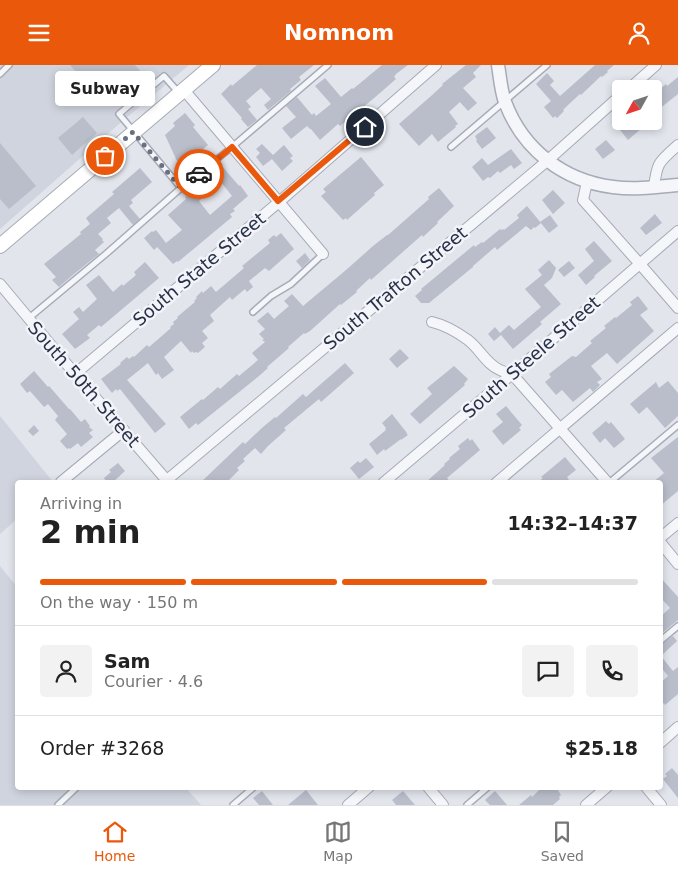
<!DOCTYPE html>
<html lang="en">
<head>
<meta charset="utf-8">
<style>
  body { margin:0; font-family:"DejaVu Sans",sans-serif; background:#f2f2f2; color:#222; height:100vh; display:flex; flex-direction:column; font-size:19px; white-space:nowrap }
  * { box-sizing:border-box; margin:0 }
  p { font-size:16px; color:#767676 }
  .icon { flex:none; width:28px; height:28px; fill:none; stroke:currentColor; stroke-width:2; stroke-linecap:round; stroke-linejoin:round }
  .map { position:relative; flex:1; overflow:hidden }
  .drawer { position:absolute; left:15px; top:415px; width:648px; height:310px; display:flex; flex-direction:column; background:#fff; border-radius:5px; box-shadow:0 2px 8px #0003 }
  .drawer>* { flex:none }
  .needle { width:32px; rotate:230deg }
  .controls { position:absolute; left:612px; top:15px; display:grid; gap:10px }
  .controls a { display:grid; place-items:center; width:50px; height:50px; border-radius:5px; background:#fff; box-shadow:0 2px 8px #0003; font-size:25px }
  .pin { position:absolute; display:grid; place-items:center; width:42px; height:42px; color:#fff; margin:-21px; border:2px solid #fff; border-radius:50%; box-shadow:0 1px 5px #0007 }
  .courier { position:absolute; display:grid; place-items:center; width:50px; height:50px; margin:-25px; border:4px solid #ea580c; border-radius:50%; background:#fff; color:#222; box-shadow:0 1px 6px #0007 }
  .bubble { position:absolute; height:35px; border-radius:5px; background:#fff; box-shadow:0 2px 8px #0003; font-size:16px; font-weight:600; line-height:35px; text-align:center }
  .summary em { font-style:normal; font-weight:600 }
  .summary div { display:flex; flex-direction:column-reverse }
  .summary { display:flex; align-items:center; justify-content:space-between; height:85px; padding:0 25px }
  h1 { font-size:32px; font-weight:600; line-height:38px }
  .bar { display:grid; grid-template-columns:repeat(4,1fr); gap:8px 5px; align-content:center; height:60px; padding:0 25px }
  .bar i { height:6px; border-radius:4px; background:#e0e0e0 }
  .bar .on { background:#ea580c }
  .bar p { grid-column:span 4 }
  .line { display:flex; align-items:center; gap:12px; padding:0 25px; border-top:1px solid #e0e0e0 }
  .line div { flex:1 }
  .round { display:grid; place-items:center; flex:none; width:52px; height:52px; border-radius:5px; background:#f2f2f2 }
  header { display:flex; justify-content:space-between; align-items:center; height:65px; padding:0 25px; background:#ea580c; color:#fff; font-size:22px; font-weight:600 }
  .menu { display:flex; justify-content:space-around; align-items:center; height:70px; border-top:1px solid #e0e0e0; background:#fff; font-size:14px; color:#767676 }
  .menu a { display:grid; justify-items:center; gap:2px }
  .menu .on { color:#ea580c }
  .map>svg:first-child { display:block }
  .built { fill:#d0d4de }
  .building { fill:#b9beca; fill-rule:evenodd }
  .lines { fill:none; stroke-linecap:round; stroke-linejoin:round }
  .service-casing { stroke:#a6abb7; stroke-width:8 }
  .minor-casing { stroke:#a6abb7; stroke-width:12 }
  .tertiary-casing { stroke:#a6abb7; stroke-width:15 }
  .secondary-casing { stroke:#a6abb7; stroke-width:16 }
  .service { stroke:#f5f6f9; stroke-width:5 }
  .minor { stroke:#f5f6f9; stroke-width:10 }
  .tertiary { stroke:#f5f6f9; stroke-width:12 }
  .secondary { stroke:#fff; stroke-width:14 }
  .done { stroke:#697080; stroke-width:5; stroke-dasharray:0 9 }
  .route { stroke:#ea580c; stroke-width:6 }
  .labels { text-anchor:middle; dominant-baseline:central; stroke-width:5; stroke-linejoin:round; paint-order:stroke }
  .street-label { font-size:18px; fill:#283146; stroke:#f2f4f9 }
</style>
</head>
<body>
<header><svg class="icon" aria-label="menu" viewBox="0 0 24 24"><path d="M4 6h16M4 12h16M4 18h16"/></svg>Nomnom<svg class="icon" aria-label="person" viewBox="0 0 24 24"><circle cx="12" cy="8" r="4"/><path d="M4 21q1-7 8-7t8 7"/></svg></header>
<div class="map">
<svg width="678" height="740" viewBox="0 0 678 740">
  <rect width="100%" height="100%" fill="#e2e5ec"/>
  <path class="built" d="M0 0H189L119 59 0 164Z
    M0 351 53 417 18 418 17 454 0 469Z
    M0 501 17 522 18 722 186 723 201 740H0Z"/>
  <path class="building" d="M70 0H135L150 17 126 37 108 16 82 14Z
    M257 0H314L299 12 301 15 290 24 291 26 268 45 264 40 271 34 261 23 246 36 251 42 248 44 257 55 248 62 241 54 242 53 221 29 231 19 232 21Z
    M382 0H408L396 9 394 12 396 14 373 34 340 61 338 59 320 75 311 64H310L307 61 291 74 282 63 296 52 286 41 297 32 312 50 314 48 316 51 331 39 315 21 325 13 341 32 352 23 353 24Z
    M466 0H481L473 8 476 12 463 23 477 38 468 46 460 37 449 47 458 59 455 61 456 62 438 77 432 69 419 81 399 59 431 31 443 20 442 19Z
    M595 0H614L607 6 608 7 602 12 601 11 581 30 580 29 568 40 563 45 564 46 557 53 555 51 553 53 544 42 551 36 536 19 547 8 554 16 550 20 560 31Z
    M678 12V29L654 48V29L666 19 667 21Z
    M185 48 195 60 193 62 208 80 197 89 199 91 191 99 189 97 185 101 180 95 177 96 165 70 175 61 173 58Z
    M83 52 97 68 72 90 58 73Z
    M613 56H650L628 75Z
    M487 62 496 73 482 84 476 76 477 75 475 71Z
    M606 75 615 85 603 94 595 84Z
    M0 78 36 121 9 144 0 134Z
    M262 79 273 90 284 80 293 91 290 93 293 96 282 106 272 94 263 101 256 92 260 88 256 84Z
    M511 84 522 98 514 104 511 100 500 108 498 106 490 113 488 112 483 116 472 102 482 93 488 100Z
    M361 92 384 120 374 128 375 130 347 155 346 153 343 155 321 131 326 127 323 124Z
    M222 101 239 121 240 120 248 131 233 144 235 146 230 149 232 152 178 197 177 196 173 199 157 182 154 185 144 173 152 166 153 167 156 165 166 178 182 165 168 150 186 134 185 132 213 109ZM221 117 232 131 210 150 199 136Z
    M140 103 152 117 131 135 133 138 129 141 140 154 133 160 119 143 107 153 111 158 98 169 103 174 102 175 104 177 95 185 99 189 74 209 59 222 52 215 56 212 44 199 81 169 80 167 90 159 86 153 114 129 112 127Z
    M439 123 454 141 437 157 438 158 423 172 422 170 371 215 370 213 356 226 357 227 341 240 340 239 310 266 305 269 304 268 288 282 289 283 267 302 268 303 259 311 198 360 196 358 189 364 180 352 202 334 203 335 218 322 220 324 237 309 239 311 258 295 252 288 265 277 262 275 264 274 259 269 265 264 257 256 268 247 274 254 289 241 284 236 292 229 303 241 346 205 373 181 387 170H388L429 134 428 132Z
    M553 125 565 138 553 149 542 135Z
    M527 141 541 158 535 163 534 162 531 165 526 161 497 185 495 182 473 201V202L429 238H421L415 231 422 225 421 224 474 180 475 182 482 177 483 178 500 164 501 165 503 164 504 165 519 153 517 150Z
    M655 149 662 158 646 170 640 163Z
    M550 150 558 161 549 168 540 157Z
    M281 168 294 184 269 206 265 203 249 216 253 222 247 227 245 224 232 235 230 232 210 250 214 256 202 266 208 273 202 278 205 282 198 288 196 287 194 288 192 286 191 288 181 276 164 292 174 305 162 314 158 308 156 310 148 298 127 315 166 359 155 368 120 324 117 326 116 324 112 328 101 314 121 299 120 298 127 292 129 294 133 291 134 292 147 280 149 282 171 263 170 262 174 259 173 257 178 253 177 252 195 237 194 236 197 233 196 232 202 226 203 228 211 221 216 227 244 203 242 201 270 178 268 175 274 170 276 172Z
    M594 176 612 196 594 211 595 212 586 220 578 210 594 196 585 184Z
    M305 188 310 195 302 203 296 196Z
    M549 195 556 203 552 213 544 220 561 239 540 257 542 259 513 284 501 270 494 276 488 269 495 262 500 268 509 260 514 265 541 242 525 224 542 210 538 205Z
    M569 196 575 203 564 212 558 205Z
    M145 197 159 213 101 262 99 260 87 270 90 273 75 284 62 269 79 254 73 247 79 242 83 247 97 234 86 220 99 210 113 227 122 219 123 221 136 210 134 207Z
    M638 231 648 244 640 250 654 266 617 299 607 288 591 301 602 314 597 317 600 320 593 327 590 323 573 337 562 325 556 330 545 317 551 312 549 309 572 291 576 292 592 278 590 276 606 263 604 261 615 252 616 253 632 240 630 237Z
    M400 284 409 293 397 303 389 294Z
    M345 298 354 308 321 337 319 334 284 363 286 365 268 381 261 389 255 383 243 394 245 396 237 403 239 405 226 418H200L243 377 245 379 263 362 275 352 276 353 303 329 306 332Z
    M454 301 468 314 464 319 465 320 420 359 410 349 432 329 427 323Z
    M34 306 48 322 49 321 69 344H70L81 357 85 354 90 361 89 362 93 365 89 368 93 372 81 382 78 378 70 384 69 383 67 384 60 376 67 369 55 355 58 351 48 339 44 342 30 326 27 328 20 319Z
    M668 316 678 328V351L665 363 647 342 639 349 630 339 656 317 659 323Z
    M506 341 522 360 519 363 521 365 503 380 492 366 503 357 496 349Z
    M392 349 407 368H406L408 370 401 375V374L385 386 384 384 377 390 369 379 386 365 385 364 386 363 382 358Z
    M606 356 609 359 611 357 625 374 614 383 605 373 600 378 592 368Z
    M34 360 39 366 33 371 28 366Z
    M678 372V426L660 441V418H652L664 408 651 393Z
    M468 373 470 376 472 374 480 385 447 413 451 418H425L445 400 444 399 450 394 449 393 460 384 458 381Z
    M565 392 576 405 567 412 571 418H537L543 413 541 412Z
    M366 393 374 402 359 414 350 403 358 396 360 398Z
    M118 398 125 406 112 418H107L104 413 111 407 109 405Z
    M660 512 678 532V555L660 570V552L670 543 660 532Z
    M673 571 677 576 661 591 673 606 678 602V629L665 640 664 638 660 641V618L668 611 660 601V580Z
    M672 703 678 710V733L663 714 667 711 665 709Z
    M542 722H556L561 730 559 732 560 734 553 740H519L531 730 532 732Z
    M306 725 318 740H288Z
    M262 726 273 740H259L253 733Z
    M403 726 415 740H396L392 735Z
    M495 726 507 740H490L485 735Z"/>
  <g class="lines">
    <defs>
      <path id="service" d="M0 9 9 0
        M179 28 164 11 119 49 181 123
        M451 82 547 0
        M253 247 271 231 291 219 323 189
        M29 253 107 188 181 123 232 82 328 0
        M609 418 678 360
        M660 576 678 561
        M58 740 77 722
        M233 740 254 722
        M467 740 488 722"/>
      <path id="minor" d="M629 24 656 0
        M184 25 323 189
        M587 117 583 135 639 198 678 243
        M654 122C657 97 659 97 678 80
        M0 219 75 309 169 418
        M432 257C445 260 457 267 468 275 480 284 486 299 500 305 504 307 508 308 512 309L608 418
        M75 309 279 137 436 0
        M167 415 547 96 621 30
        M61 417 124 365
        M383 418 512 309 678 166
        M496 418 678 263
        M660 473 678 458
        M660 477 678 499
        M660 678 678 662
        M428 722 443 740
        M646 722 661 740
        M348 740 369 722
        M586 740 607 722"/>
      <path id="tertiary" d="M498 0C500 12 501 26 505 37 523 85 564 116 613 122 635 125 657 122 678 120"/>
      <path id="secondary" d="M0 181 213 0"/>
    </defs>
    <use href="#service" class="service-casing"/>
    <use href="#minor" class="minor-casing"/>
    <use href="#tertiary" class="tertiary-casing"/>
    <use href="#secondary" class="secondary-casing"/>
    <use href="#service" class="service"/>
    <use href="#minor" class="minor"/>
    <use href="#tertiary" class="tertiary"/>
    <use href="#secondary" class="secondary"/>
  </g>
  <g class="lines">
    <path class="done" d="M105 91 133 67 181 123 199 109"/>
    <path class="route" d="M199 109 232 82 278 136 365 62"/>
  </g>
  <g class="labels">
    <g class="street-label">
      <text transform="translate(199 204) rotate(-40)">South State Street</text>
      <text transform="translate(395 223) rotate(-40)">South Trafton Street</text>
      <text transform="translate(531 292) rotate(-41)">South Steele Street</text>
      <text transform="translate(84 319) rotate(49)">South 50th Street</text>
    </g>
  </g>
</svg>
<div class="controls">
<a><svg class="needle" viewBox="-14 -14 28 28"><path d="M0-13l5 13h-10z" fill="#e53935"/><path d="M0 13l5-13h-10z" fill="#767676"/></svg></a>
</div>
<div class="pin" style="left:105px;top:91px;background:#ea580c"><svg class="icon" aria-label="bag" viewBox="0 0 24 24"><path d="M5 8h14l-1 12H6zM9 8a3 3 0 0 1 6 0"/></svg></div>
<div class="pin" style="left:365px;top:62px;background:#1f2937"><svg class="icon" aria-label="home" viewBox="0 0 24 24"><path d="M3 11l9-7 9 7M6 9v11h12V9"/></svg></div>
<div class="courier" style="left:199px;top:109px"><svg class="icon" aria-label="car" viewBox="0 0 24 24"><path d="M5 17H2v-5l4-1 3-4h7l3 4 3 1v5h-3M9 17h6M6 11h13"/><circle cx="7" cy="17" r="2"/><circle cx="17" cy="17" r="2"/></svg></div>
<div class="bubble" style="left:55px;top:6px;width:100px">Subway</div>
<section class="drawer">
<div class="summary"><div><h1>2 min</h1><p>Arriving in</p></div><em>14:32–14:37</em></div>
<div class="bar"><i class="on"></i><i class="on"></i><i class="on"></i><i></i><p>On the way · 150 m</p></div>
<div class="line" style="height:90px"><a class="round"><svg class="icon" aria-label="person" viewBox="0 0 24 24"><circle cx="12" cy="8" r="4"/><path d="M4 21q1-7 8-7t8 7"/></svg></a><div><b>Sam</b><p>Courier · 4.6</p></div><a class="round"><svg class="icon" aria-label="chat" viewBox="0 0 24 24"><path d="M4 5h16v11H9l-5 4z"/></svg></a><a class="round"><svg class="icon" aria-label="phone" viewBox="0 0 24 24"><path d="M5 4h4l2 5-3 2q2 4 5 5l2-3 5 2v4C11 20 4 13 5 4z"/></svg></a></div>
<div class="line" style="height:65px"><div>Order #3268</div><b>$25.18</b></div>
</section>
</div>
<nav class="menu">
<a class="on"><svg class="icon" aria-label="home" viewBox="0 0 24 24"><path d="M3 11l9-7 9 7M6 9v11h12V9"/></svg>Home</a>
<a><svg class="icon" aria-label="map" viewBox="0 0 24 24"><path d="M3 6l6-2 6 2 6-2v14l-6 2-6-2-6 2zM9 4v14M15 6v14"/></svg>Map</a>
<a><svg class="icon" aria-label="saved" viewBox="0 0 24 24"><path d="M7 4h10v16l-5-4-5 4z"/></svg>Saved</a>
</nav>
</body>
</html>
